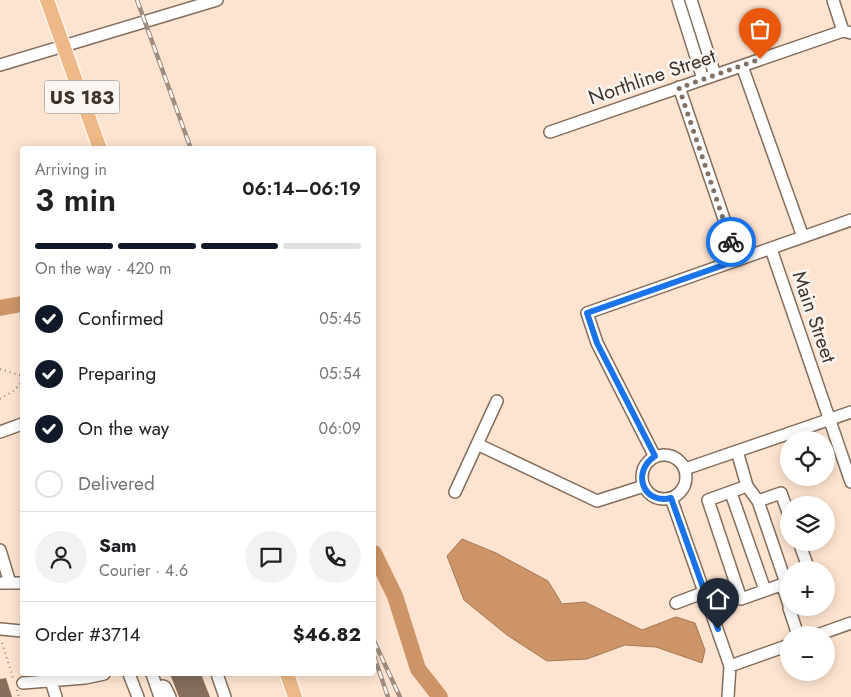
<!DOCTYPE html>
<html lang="en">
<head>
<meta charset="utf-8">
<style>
  body { margin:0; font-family:Jost,sans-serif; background:#f2f2f2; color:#202124; height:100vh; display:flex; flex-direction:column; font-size:19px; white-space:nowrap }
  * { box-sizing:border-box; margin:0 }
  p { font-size:16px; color:#757577 }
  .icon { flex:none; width:28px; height:28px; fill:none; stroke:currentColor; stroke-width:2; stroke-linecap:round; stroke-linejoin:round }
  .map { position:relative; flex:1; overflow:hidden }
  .details { position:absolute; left:20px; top:146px; width:356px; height:530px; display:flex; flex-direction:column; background:#fff; border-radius:5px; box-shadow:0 2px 12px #0003 }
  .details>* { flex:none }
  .tools { position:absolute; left:780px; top:431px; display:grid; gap:10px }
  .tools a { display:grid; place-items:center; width:55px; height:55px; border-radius:50%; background:#fff; box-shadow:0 2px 12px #0003; font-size:25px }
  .pin { position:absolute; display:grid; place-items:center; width:42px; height:42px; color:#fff; margin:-51px -21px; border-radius:50% 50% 50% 0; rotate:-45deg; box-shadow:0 0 5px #0007 }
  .pin .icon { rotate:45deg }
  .courier { position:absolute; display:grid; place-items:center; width:50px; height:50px; margin:-25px; border:4px solid #1a73e8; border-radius:50%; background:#fff; color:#222; box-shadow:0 1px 6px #0007 }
  .summary em { font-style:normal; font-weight:600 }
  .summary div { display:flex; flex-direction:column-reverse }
  .summary { display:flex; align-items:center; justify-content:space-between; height:85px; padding:0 15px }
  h1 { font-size:32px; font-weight:600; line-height:38px }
  .bar { display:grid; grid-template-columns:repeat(4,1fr); gap:8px 5px; align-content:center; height:60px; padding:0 15px }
  .bar i { height:6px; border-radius:4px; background:#e0e0e0 }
  .bar .selected { background:#111827 }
  .bar p { grid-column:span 4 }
  .line { display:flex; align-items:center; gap:12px; padding:0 15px; border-top:1px solid #e0e0e0 }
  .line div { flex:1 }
  .round { display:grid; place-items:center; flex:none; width:52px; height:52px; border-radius:26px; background:#f2f2f2 }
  ol { padding:0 15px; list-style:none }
  li { display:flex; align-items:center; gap:15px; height:55px }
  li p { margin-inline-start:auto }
  li .icon { padding:5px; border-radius:50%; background:#111827; color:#fff; stroke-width:4 }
  li:last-child { color:#757577 }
  li i { width:28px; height:28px; border:2px solid #e0e0e0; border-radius:50% }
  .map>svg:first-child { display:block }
  .water { fill:#cd9567; stroke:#a27855 }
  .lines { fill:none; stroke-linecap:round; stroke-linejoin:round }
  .river { stroke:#cd9567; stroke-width:16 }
  .building { fill:#856e5c }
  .minor-casing { stroke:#836d5b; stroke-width:14 }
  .major-casing { stroke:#fff; stroke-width:16 }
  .path { stroke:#968578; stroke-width:2; stroke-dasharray:1 4; stroke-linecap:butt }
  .minor { stroke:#fff; stroke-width:11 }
  .major { stroke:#edb986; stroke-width:14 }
  .rail-casing { stroke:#9f8d7f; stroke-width:4.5 }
  .rail { stroke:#fbf6f2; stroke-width:2.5; stroke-dasharray:8; stroke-linecap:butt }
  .done { stroke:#817265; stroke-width:5; stroke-dasharray:0 9 }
  .route { stroke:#1a73e8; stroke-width:6 }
  .labels { text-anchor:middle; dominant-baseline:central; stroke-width:5; stroke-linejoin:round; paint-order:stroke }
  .shield { fill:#fbf6f2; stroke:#776e67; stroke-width:1 }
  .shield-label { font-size:19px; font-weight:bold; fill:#3e342c }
  .street-label { font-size:20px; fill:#3e342c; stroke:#fbf6f2 }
</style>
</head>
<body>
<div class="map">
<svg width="851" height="697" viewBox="0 0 851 697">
  <rect width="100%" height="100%" fill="#fee4d0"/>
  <path class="water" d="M462 539 496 553 548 581 562 604 585 602 642 630 676 617 695 623 705 650 702 663 656 647 625 645 587 659 547 661 507 635 464 600 447 556Z"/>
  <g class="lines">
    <path class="river" d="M0 308 22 304
      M374 553 395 596 418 669 440 697"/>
  </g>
  <path class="building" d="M170 674H201L210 697H179Z
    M6 678 12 697H0V679Z"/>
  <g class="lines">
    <defs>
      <path id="minor" d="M678 0 703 79
        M691 0 715 75
        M833 0 843 31
        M0 65 217 0
        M742 66 803 237
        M679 87 738 260
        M550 132 843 31 851 33
        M771 249 851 482
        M0 432 22 424
        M477 444 597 501 644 486
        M737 451 747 486 758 501 781 493 789 515
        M642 477a22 22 0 1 1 44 0a22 22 0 1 1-44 0Z
        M655 457 597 343 587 313 851 220
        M685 469 851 412
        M747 486 708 500 741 599 789 582
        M455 492 497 401
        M731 493 765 590
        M671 498 730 666 728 697
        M758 501 786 583
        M799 542 809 570
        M0 550 10 583
        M0 583H22
        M782 584 789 605
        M676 603 705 592
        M789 608 798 635
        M0 629 22 631
        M817 635 851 623
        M730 666 789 645
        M129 674 138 697
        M152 674 160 697
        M217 674 225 697
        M51 681 56 697
        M23 683 85 678 104 674
        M157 687 163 686 165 687 170 697"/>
      <path id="major" d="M47 0 100 149
        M287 674 295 697"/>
    </defs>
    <use href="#minor" class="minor-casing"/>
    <use href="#major" class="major-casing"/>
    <path class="path" d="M0 369 22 376
      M0 399 15 390 22 381
      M2 643 14 681
      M17 690 19 697"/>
    <use href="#minor" class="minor"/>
    <use href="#major" class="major"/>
    <defs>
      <path id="rail" d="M137 0 191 149
        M374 641 400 697
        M374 656 388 697"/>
    </defs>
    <use href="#rail" class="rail-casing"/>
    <use href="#rail" class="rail"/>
  </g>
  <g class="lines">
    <path class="done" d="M731 242 679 88 760 59"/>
    <path class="route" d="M718 629 671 498C643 505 631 472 655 456L597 343 587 313 738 260 731 242"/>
  </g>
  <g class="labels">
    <rect class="shield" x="44.5" y="80.5" width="75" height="33" rx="4"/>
    <g class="shield-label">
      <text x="82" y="97">US 183</text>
    </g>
    <g class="street-label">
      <text transform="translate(652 77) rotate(-19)">Northline Street</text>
      <text transform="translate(814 317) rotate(71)">Main Street</text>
    </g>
  </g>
</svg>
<div class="tools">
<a><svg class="icon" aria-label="locate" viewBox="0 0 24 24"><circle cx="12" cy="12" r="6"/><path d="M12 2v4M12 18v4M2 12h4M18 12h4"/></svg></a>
<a><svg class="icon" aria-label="layers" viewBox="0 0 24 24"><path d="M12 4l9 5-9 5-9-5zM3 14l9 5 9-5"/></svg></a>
<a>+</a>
<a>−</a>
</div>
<div class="pin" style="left:760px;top:59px;background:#ea580c"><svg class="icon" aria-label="bag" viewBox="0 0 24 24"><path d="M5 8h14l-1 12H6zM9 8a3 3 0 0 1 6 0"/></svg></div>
<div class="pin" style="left:718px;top:629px;background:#1f2937"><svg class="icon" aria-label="home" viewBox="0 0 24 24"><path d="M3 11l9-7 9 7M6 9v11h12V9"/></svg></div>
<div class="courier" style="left:731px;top:242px"><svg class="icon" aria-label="bike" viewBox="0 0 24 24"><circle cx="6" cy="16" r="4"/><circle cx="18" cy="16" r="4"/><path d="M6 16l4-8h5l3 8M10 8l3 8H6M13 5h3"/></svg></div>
<section class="details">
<div class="summary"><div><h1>3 min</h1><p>Arriving in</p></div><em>06:14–06:19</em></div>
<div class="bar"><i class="selected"></i><i class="selected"></i><i class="selected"></i><i></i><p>On the way · 420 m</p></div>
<ol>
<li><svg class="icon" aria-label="check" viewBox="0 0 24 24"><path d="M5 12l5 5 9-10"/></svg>Confirmed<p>05:45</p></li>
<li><svg class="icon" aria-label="check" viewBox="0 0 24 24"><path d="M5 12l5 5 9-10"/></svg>Preparing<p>05:54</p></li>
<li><svg class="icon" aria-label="check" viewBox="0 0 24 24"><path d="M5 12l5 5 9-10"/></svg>On the way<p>06:09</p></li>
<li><i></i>Delivered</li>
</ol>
<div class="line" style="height:90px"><a class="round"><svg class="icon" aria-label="person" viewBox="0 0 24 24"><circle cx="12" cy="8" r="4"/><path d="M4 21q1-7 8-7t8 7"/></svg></a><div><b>Sam</b><p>Courier · 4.6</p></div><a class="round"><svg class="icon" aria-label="chat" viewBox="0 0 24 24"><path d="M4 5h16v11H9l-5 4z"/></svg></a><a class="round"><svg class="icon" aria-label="phone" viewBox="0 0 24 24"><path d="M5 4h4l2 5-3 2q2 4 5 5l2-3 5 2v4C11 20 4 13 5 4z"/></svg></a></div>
<div class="line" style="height:65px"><div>Order #3714</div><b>$46.82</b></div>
</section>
</div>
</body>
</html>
